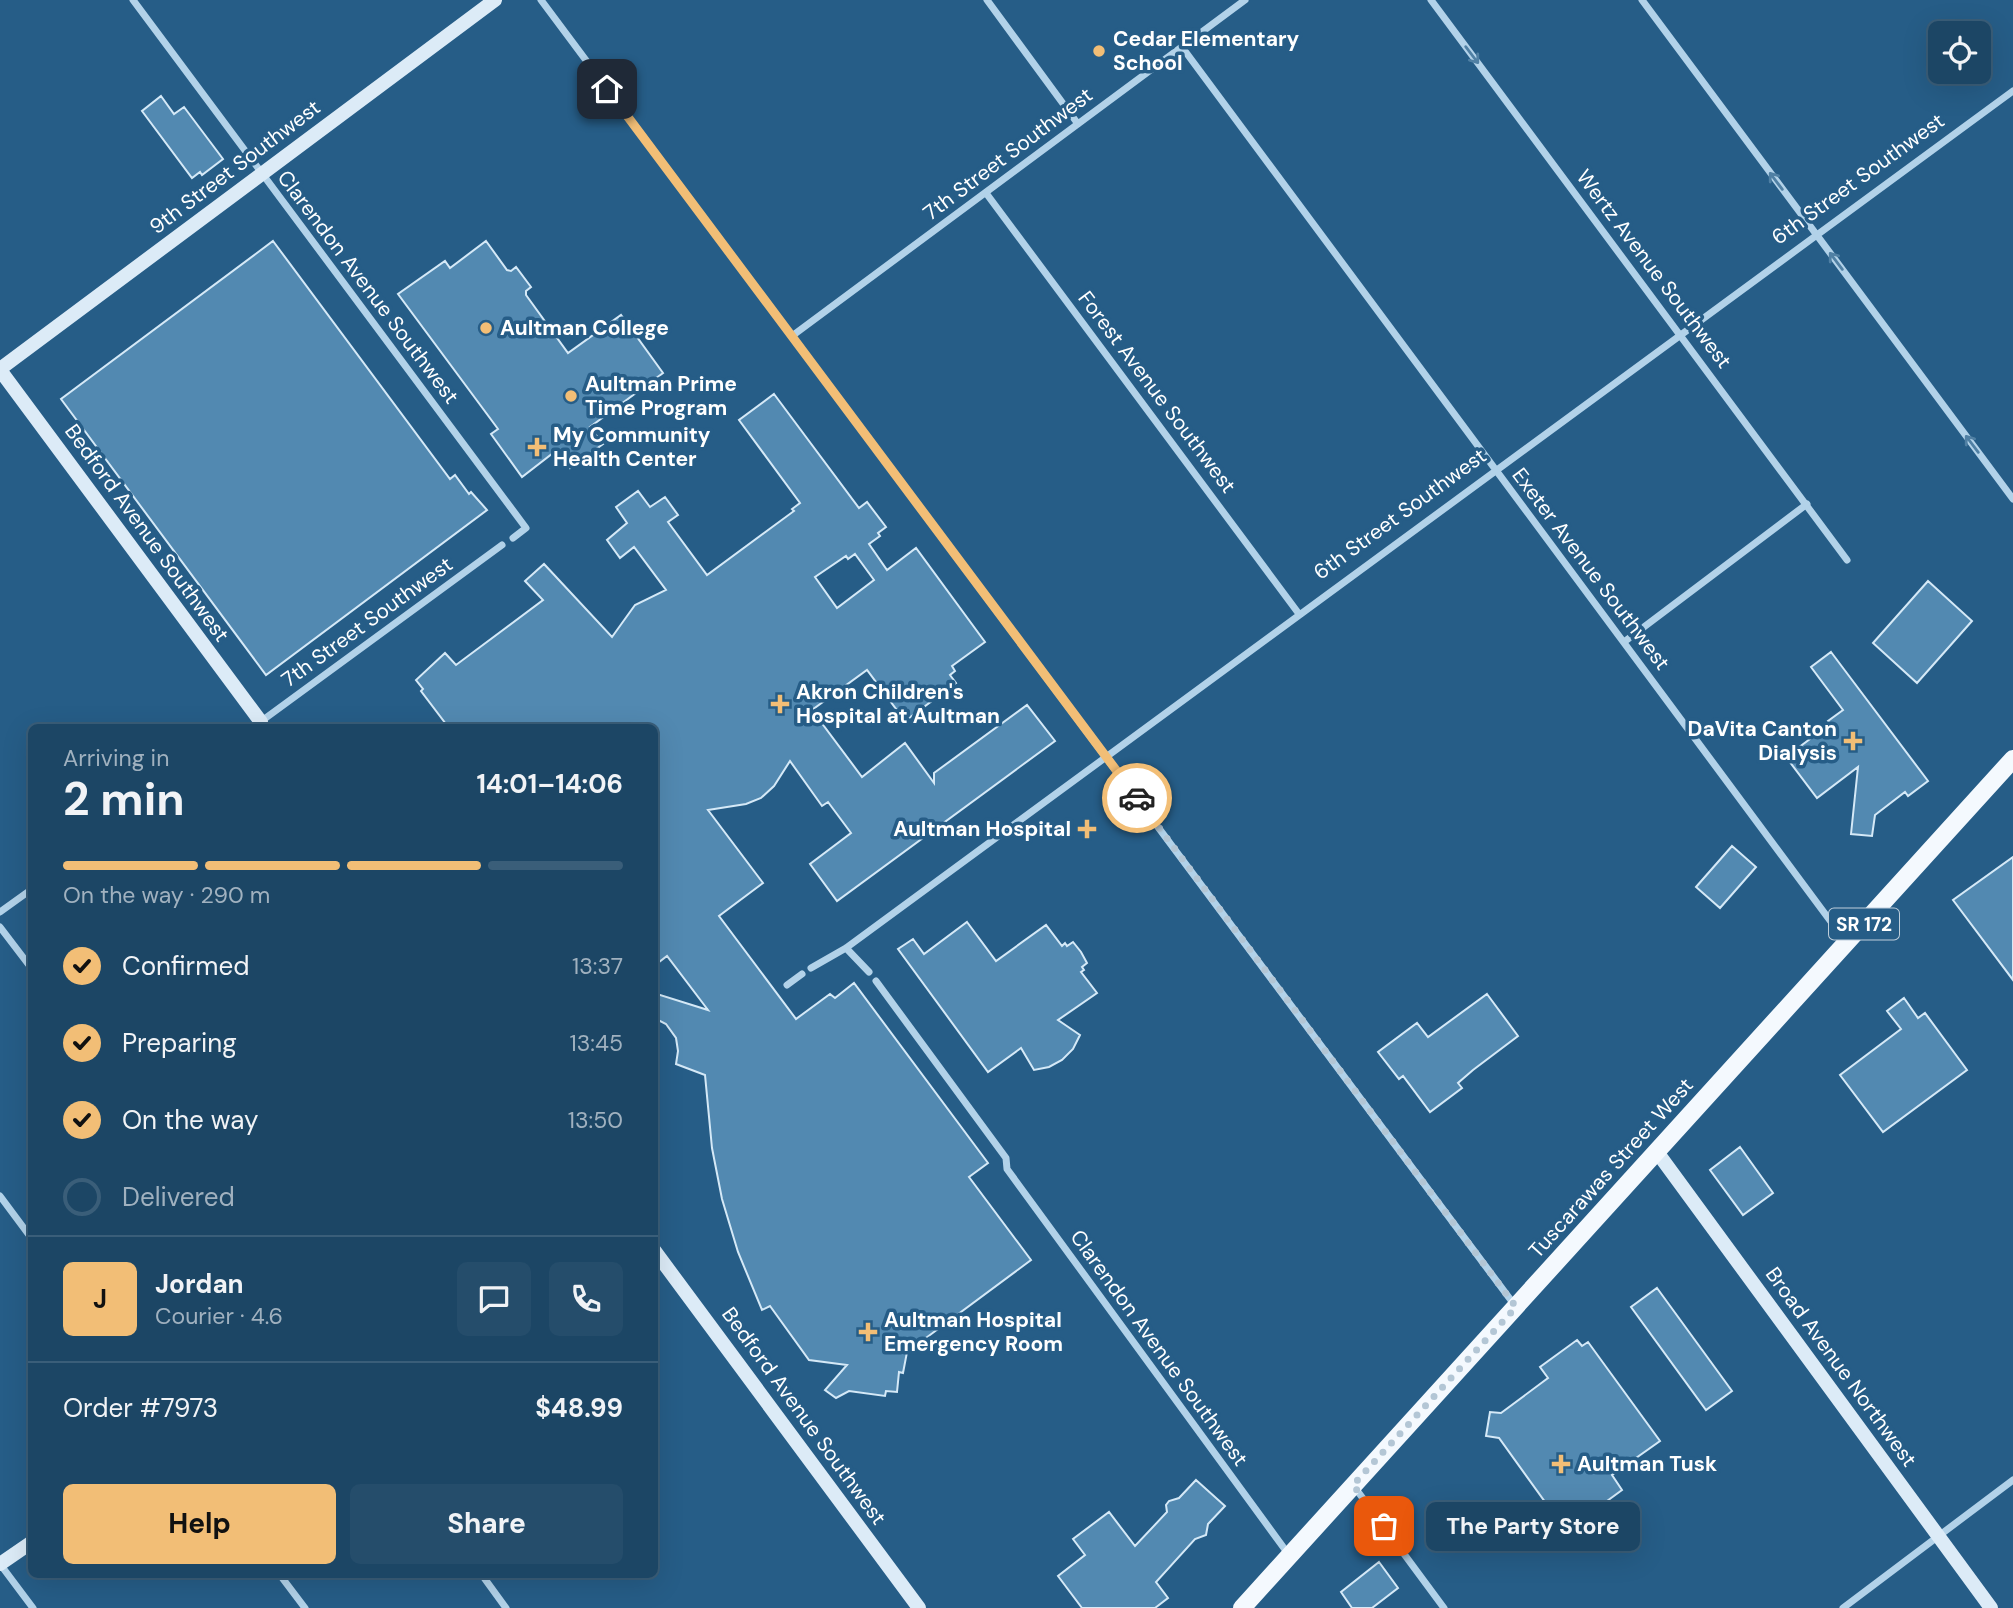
<!DOCTYPE html>
<html lang="en">
<head>
<meta charset="utf-8">
<style>
  body { margin:0; font-family:"DM Sans",sans-serif; background:#254d6b; color:#f1f3f6; height:100vh; display:flex; flex-direction:column; font-size:26px; white-space:nowrap }
  * { box-sizing:border-box; margin:0 }
  p { font-size:23px; color:#a0b1bf }
  .icon { flex:none; width:38px; height:38px; fill:none; stroke:currentColor; stroke-width:2; stroke-linecap:round; stroke-linejoin:round }
  .map { position:relative; flex:1; overflow:hidden }
  .drawer { position:absolute; left:28px; top:724px; width:630px; height:854px; display:flex; flex-direction:column; background:#1c4665; border-radius:10px; box-shadow:0 7px 28px #0002,0 0 0 2px #3a5e79 }
  .drawer>* { flex:none }
  .controls { position:absolute; left:1928px; top:21px; display:grid; gap:14px }
  .controls a { display:grid; place-items:center; width:63px; height:63px; border-radius:10px; background:#1c4665; box-shadow:0 7px 28px #0002,0 0 0 2px #3a5e79; font-size:35px }
  .pin { position:absolute; display:grid; place-items:center; width:60px; height:60px; color:#fff; margin:-30px; border-radius:14px; box-shadow:0 4px 10px #0006 }
  .courier { position:absolute; display:grid; place-items:center; width:70px; height:70px; margin:-35px; border:5px solid #f2be76; border-radius:50%; background:#fff; color:#222; box-shadow:0 2px 9px #0007 }
  .bubble { position:absolute; height:49px; border-radius:10px; background:#1c4665; box-shadow:0 7px 28px #0002,0 0 0 2px #3a5e79; font-size:23px; font-weight:700; line-height:49px; text-align:center }
  .summary em { font-style:normal; font-weight:700 }
  .summary div { display:flex; flex-direction:column-reverse }
  .summary { display:flex; align-items:center; justify-content:space-between; height:119px; padding:0 35px }
  h1 { font-size:46px; font-weight:700; line-height:52px }
  .bar { display:grid; grid-template-columns:repeat(4,1fr); gap:10px 7px; align-content:center; height:84px; padding:0 35px }
  .bar i { height:9px; border-radius:5px; background:#3a5e79 }
  .bar .current { background:#f2be76 }
  .bar p { grid-column:span 4 }
  .line { display:flex; align-items:center; gap:18px; padding:0 35px; border-top:2px solid #3a5e79 }
  .line div { flex:1 }
  .round { display:grid; place-items:center; flex:none; width:74px; height:74px; border-radius:10px; background:#254d6b }
  ol { padding:0 35px; list-style:none }
  li { display:flex; align-items:center; gap:21px; height:77px }
  li p { margin-inline-start:auto }
  li .icon { padding:7px; border-radius:50%; background:#f2be76; color:#111; stroke-width:4 }
  li:last-child { color:#a0b1bf }
  li i { width:38px; height:38px; border:4px solid #3a5e79; border-radius:50% }
  .cta { display:flex; gap:14px; margin-top:auto; padding:14px 35px }
  .cta a { flex:1; height:80px; border-radius:10px; background:#f2be76; color:#111; font-size:28px; font-weight:700; line-height:80px; text-align:center }
  .cta a+a { background:#254d6b; color:#f1f3f6 }
  .map>svg:first-child { display:block }
  .building { fill:#5289b1; stroke:#d5e9f7; stroke-width:2; fill-rule:evenodd }
  .lines { fill:none; stroke-linecap:round; stroke-linejoin:round }
  .street { stroke:#b2d2e9; stroke-width:7 }
  .secondary { stroke:#dcebf7; stroke-width:14 }
  .primary { stroke:#f4f9fe; stroke-width:18 }
  .oneway { stroke:#5080a4 }
  .done { stroke:#b3c6d5; stroke-width:7; stroke-dasharray:0 12.6 }
  .route { stroke:#f2be76; stroke-width:9 }
  .poi-dot { fill:#f2be76; stroke:#265d87; stroke-width:2.5 }
  .labels { text-anchor:middle; dominant-baseline:central; stroke-width:7; stroke-linejoin:round; paint-order:stroke }
  .shield { fill:#265d87; stroke:#becedb; stroke-width:2 }
  .shield-label { font-size:19px; font-weight:bold; fill:#fff }
  .poi-label { font-size:21px; font-weight:bold; fill:#fff; stroke:#265d87; text-anchor:start }
  .street-label { font-size:21px; fill:#fff; stroke:#265d87 }
</style>
</head>
<body>
<div class="map">
<svg width="2013" height="1608" viewBox="0 0 2013 1608">
  <rect width="100%" height="100%" fill="#265d87"/>
  <path class="building" d="M161 96 174 114 184 107 223 159 202 175 200 172 192 178 142 111Z
    M273 241 450 479 455 475 469 494 471 492 487 510 266 675 61 399Z
    M486 241 507 270 511 271 516 267 531 287 526 291V295L568 353 621 315 663 373 590 427 603 444 570 468 557 450 522 477 491 434 498 429 398 294 445 261 450 268Z
    M774 394 859 508 867 502 886 527 878 533 880 536 869 544 887 570 916 548 985 642 952 666 955 671 950 675 956 683 905 721 867 670 812 710 862 777 905 743 934 783V773L1027 705 1055 741 837 901 810 864 851 833 828 802 822 806 790 761 774 786 761 798 746 804 708 810 763 883 719 916 796 1019 830 994 835 998 854 983 988 1163 969 1177 1031 1260 907 1352 903 1373 899 1372 897 1392 886 1391 885 1396 849 1391 836 1398 825 1390 847 1365 809 1360 770 1306 762 1310 738 1252 722 1199 712 1148 705 1075 676 1064 678 1051 676 1038 666 1024 654 1018V993L708 1010 667 956 654 966V728H449L421 691 423 689 416 680 445 653 456 665 543 600 525 581 544 564 612 637 635 605 666 590 634 547 620 558 607 540 627 523 616 507 638 491 650 507 665 497 678 515 668 522 707 575 794 511 792 509 800 503 739 420ZM855 554 874 580 837 608 815 577 846 556 848 559Z
    M1928 581 1972 621 1917 683 1873 643Z
    M1831 652 1928 781 1908 796 1905 792 1875 815 1872 836 1851 834 1858 767 1817 798 1786 757 1830 724 1828 721 1843 710 1811 667Z
    M1732 846 1756 867 1720 908 1696 887Z
    M2013 857V980L1953 900Z
    M967 922 996 961 1046 925 1062 946 1065 943 1067 946 1073 942 1081 952 1087 963 1082 967 1084 970 1081 972 1097 993 1058 1020 1080 1035 1073 1049 1062 1060 1049 1067 1034 1070 1021 1048 988 1072 898 949 913 939 924 954Z
    M1487 994 1518 1036 1473 1070 1458 1083 1462 1088 1430 1112 1403 1076 1399 1079 1378 1052 1417 1023 1428 1037Z
    M1904 998 1918 1018 1925 1013 1967 1070 1883 1132 1840 1075 1901 1029 1887 1011Z
    M1740 1147 1773 1193 1743 1215 1710 1170Z
    M1657 1288 1732 1391 1706 1410 1631 1307Z
    M1577 1340 1582 1346 1588 1342 1660 1441 1612 1475 1622 1490 1566 1531 1499 1438 1486 1436 1490 1412 1501 1413 1548 1378 1540 1367Z
    M1196 1480 1225 1506 1208 1524 1206 1535 1195 1539 1156 1582 1168 1598 1155 1608H1082L1058 1576 1085 1555 1073 1539 1109 1512 1135 1546 1167 1512 1166 1505 1169 1501 1179 1498Z
    M1379 1562 1398 1588 1372 1608H1352L1341 1592Z"/>
  <g class="lines">
    <path class="street" d="M133 0 526 528 513 538
      M541 0 1516 1307
      M987 0 1078 124
      M1431 0 1847 560
      M1642 0 2013 499
      M1182 47 1846 942
      M986 193 1299 614
      M792 336 1245 0
      M1624 642 1807 504
      M252 728 502 545
      M0 912 32 889
      M0 927 32 969
      M846 948 869 972
      M811 968 846 948 2013 91
      M876 981 1006 1158 1007 1169 1289 1555
      M787 985 802 974
      M0 1196 32 1239
      M1353 1485 1444 1608
      M0 1564 33 1608
      M280 1575 305 1608
      M482 1575 506 1608
      M1843 1608 2013 1480"/>
    <path class="secondary" d="M0 369 495 0
      M0 370 261 722
      M1657 1152 1991 1608
      M654 1250 919 1608
      M0 1564 32 1542"/>
    <path class="primary" d="M1242 1608 2013 759"/>
  </g>
  <defs><path id="oneway-shaft" d="M-6 0H5M1.5-3L5.5 0L1.5 3" fill="none" stroke-width="1.6" stroke-linecap="round" stroke-linejoin="round" transform="scale(1.75)"/></defs>
  <g class="oneway">
    <use href="#oneway-shaft" transform="translate(1472 55) rotate(53)"/>
    <use href="#oneway-shaft" transform="translate(1776 181) rotate(-127)"/>
    <use href="#oneway-shaft" transform="translate(1836 261) rotate(-127)"/>
    <use href="#oneway-shaft" transform="translate(1972 444) rotate(-127)"/>
  </g>
  <g class="lines">
    <path class="done" d="M1137 798 1516 1307 1353 1485 1384 1526"/>
    <path class="route" d="M607 89 1137 798"/>
  </g>
  <g class="poi-dot">
    <circle cx="1099" cy="51" r="7"/>
    <circle cx="486" cy="328" r="7"/>
    <circle cx="571" cy="396" r="7"/>
    <path d="M533.5 436.5h7v7h7v7h-7v7h-7v-7h-7v-7h7z"/>
    <path d="M776.5 693.5h7v7h7v7h-7v7h-7v-7h-7v-7h7z"/>
    <path d="M1849.5 730.5h7v7h7v7h-7v7h-7v-7h-7v-7h7z"/>
    <path d="M1083.5 818.5h7v7h7v7h-7v7h-7v-7h-7v-7h7z"/>
    <path d="M864.5 1321.5h7v7h7v7h-7v7h-7v-7h-7v-7h7z"/>
    <path d="M1557.5 1453.5h7v7h7v7h-7v7h-7v-7h-7v-7h7z"/>
  </g>
  <g class="labels">
    <rect class="shield" x="1829" y="908.5" width="70" height="31" rx="5"/>
    <g class="shield-label">
      <text x="1864" y="924">SR 172</text>
    </g>
    <g class="poi-label">
      <text x="1113" y="39">Cedar Elementary<tspan x="1113" dy="24">School</tspan></text>
      <text x="500" y="328">Aultman College</text>
      <text x="585" y="384">Aultman Prime<tspan x="585" dy="24">Time Program</tspan></text>
      <text x="553" y="435">My Community<tspan x="553" dy="24">Health Center</tspan></text>
      <text x="796" y="692">Akron Children's<tspan x="796" dy="24">Hospital at Aultman</tspan></text>
      <text x="1837" y="729" text-anchor="end">DaVita Canton<tspan x="1837" dy="24">Dialysis</tspan></text>
      <text x="1071" y="829" text-anchor="end">Aultman Hospital</text>
      <text x="884" y="1320">Aultman Hospital<tspan x="884" dy="24">Emergency Room</tspan></text>
      <text x="1577" y="1464">Aultman Tusk</text>
    </g>
    <g class="street-label">
      <text transform="translate(1008 154) rotate(-37)">7th Street Southwest</text>
      <text transform="translate(235 167) rotate(-37)">9th Street Southwest</text>
      <text transform="translate(1858 179) rotate(-36)">6th Street Southwest</text>
      <text transform="translate(1654 269) rotate(53)">Wertz Avenue Southwest</text>
      <text transform="translate(368 287) rotate(53)">Clarendon Avenue Southwest</text>
      <text transform="translate(1157 392) rotate(53)">Forest Avenue Southwest</text>
      <text transform="translate(1400 514) rotate(-36)">6th Street Southwest</text>
      <text transform="translate(147 533) rotate(54)">Bedford Avenue Southwest</text>
      <text transform="translate(1591 569) rotate(53)">Exeter Avenue Southwest</text>
      <text transform="translate(367 622) rotate(-36)">7th Street Southwest</text>
      <text transform="translate(1611 1168) rotate(-48)">Tuscarawas Street West</text>
      <text transform="translate(1159 1348) rotate(54)">Clarendon Avenue Southwest</text>
      <text transform="translate(1841 1367) rotate(54)">Broad Avenue Northwest</text>
      <text transform="translate(804 1416) rotate(54)">Bedford Avenue Southwest</text>
    </g>
  </g>
</svg>
<div class="controls">
<a><svg class="icon" aria-label="locate" viewBox="0 0 24 24"><circle cx="12" cy="12" r="6"/><path d="M12 2v4M12 18v4M2 12h4M18 12h4"/></svg></a>
</div>
<div class="pin" style="left:1384px;top:1526px;background:#ea580c"><svg class="icon" aria-label="bag" viewBox="0 0 24 24"><path d="M5 8h14l-1 12H6zM9 8a3 3 0 0 1 6 0"/></svg></div>
<div class="pin" style="left:607px;top:89px;background:#1f2937"><svg class="icon" aria-label="home" viewBox="0 0 24 24"><path d="M3 11l9-7 9 7M6 9v11h12V9"/></svg></div>
<div class="courier" style="left:1137px;top:798px"><svg class="icon" aria-label="car" viewBox="0 0 24 24"><path d="M5 17H2v-5l4-1 3-4h7l3 4 3 1v5h-3M9 17h6M6 11h13"/><circle cx="7" cy="17" r="2"/><circle cx="17" cy="17" r="2"/></svg></div>
<div class="bubble" style="left:1426px;top:1502px;width:214px">The Party Store</div>
<section class="drawer">
<div class="summary"><div><h1>2 min</h1><p>Arriving in</p></div><em>14:01–14:06</em></div>
<div class="bar"><i class="current"></i><i class="current"></i><i class="current"></i><i></i><p>On the way · 290 m</p></div>
<ol>
<li><svg class="icon" aria-label="check" viewBox="0 0 24 24"><path d="M5 12l5 5 9-10"/></svg>Confirmed<p>13:37</p></li>
<li><svg class="icon" aria-label="check" viewBox="0 0 24 24"><path d="M5 12l5 5 9-10"/></svg>Preparing<p>13:45</p></li>
<li><svg class="icon" aria-label="check" viewBox="0 0 24 24"><path d="M5 12l5 5 9-10"/></svg>On the way<p>13:50</p></li>
<li><i></i>Delivered</li>
</ol>
<div class="line" style="height:126px"><b class="round" style="background:#f2be76;color:#111">J</b><div><b>Jordan</b><p>Courier · 4.6</p></div><a class="round"><svg class="icon" aria-label="chat" viewBox="0 0 24 24"><path d="M4 5h16v11H9l-5 4z"/></svg></a><a class="round"><svg class="icon" aria-label="phone" viewBox="0 0 24 24"><path d="M5 4h4l2 5-3 2q2 4 5 5l2-3 5 2v4C11 20 4 13 5 4z"/></svg></a></div>
<div class="line" style="height:91px"><div>Order #7973</div><b>$48.99</b></div>
<div class="cta"><a>Help</a><a>Share</a></div>
</section>
</div>
</body>
</html>
